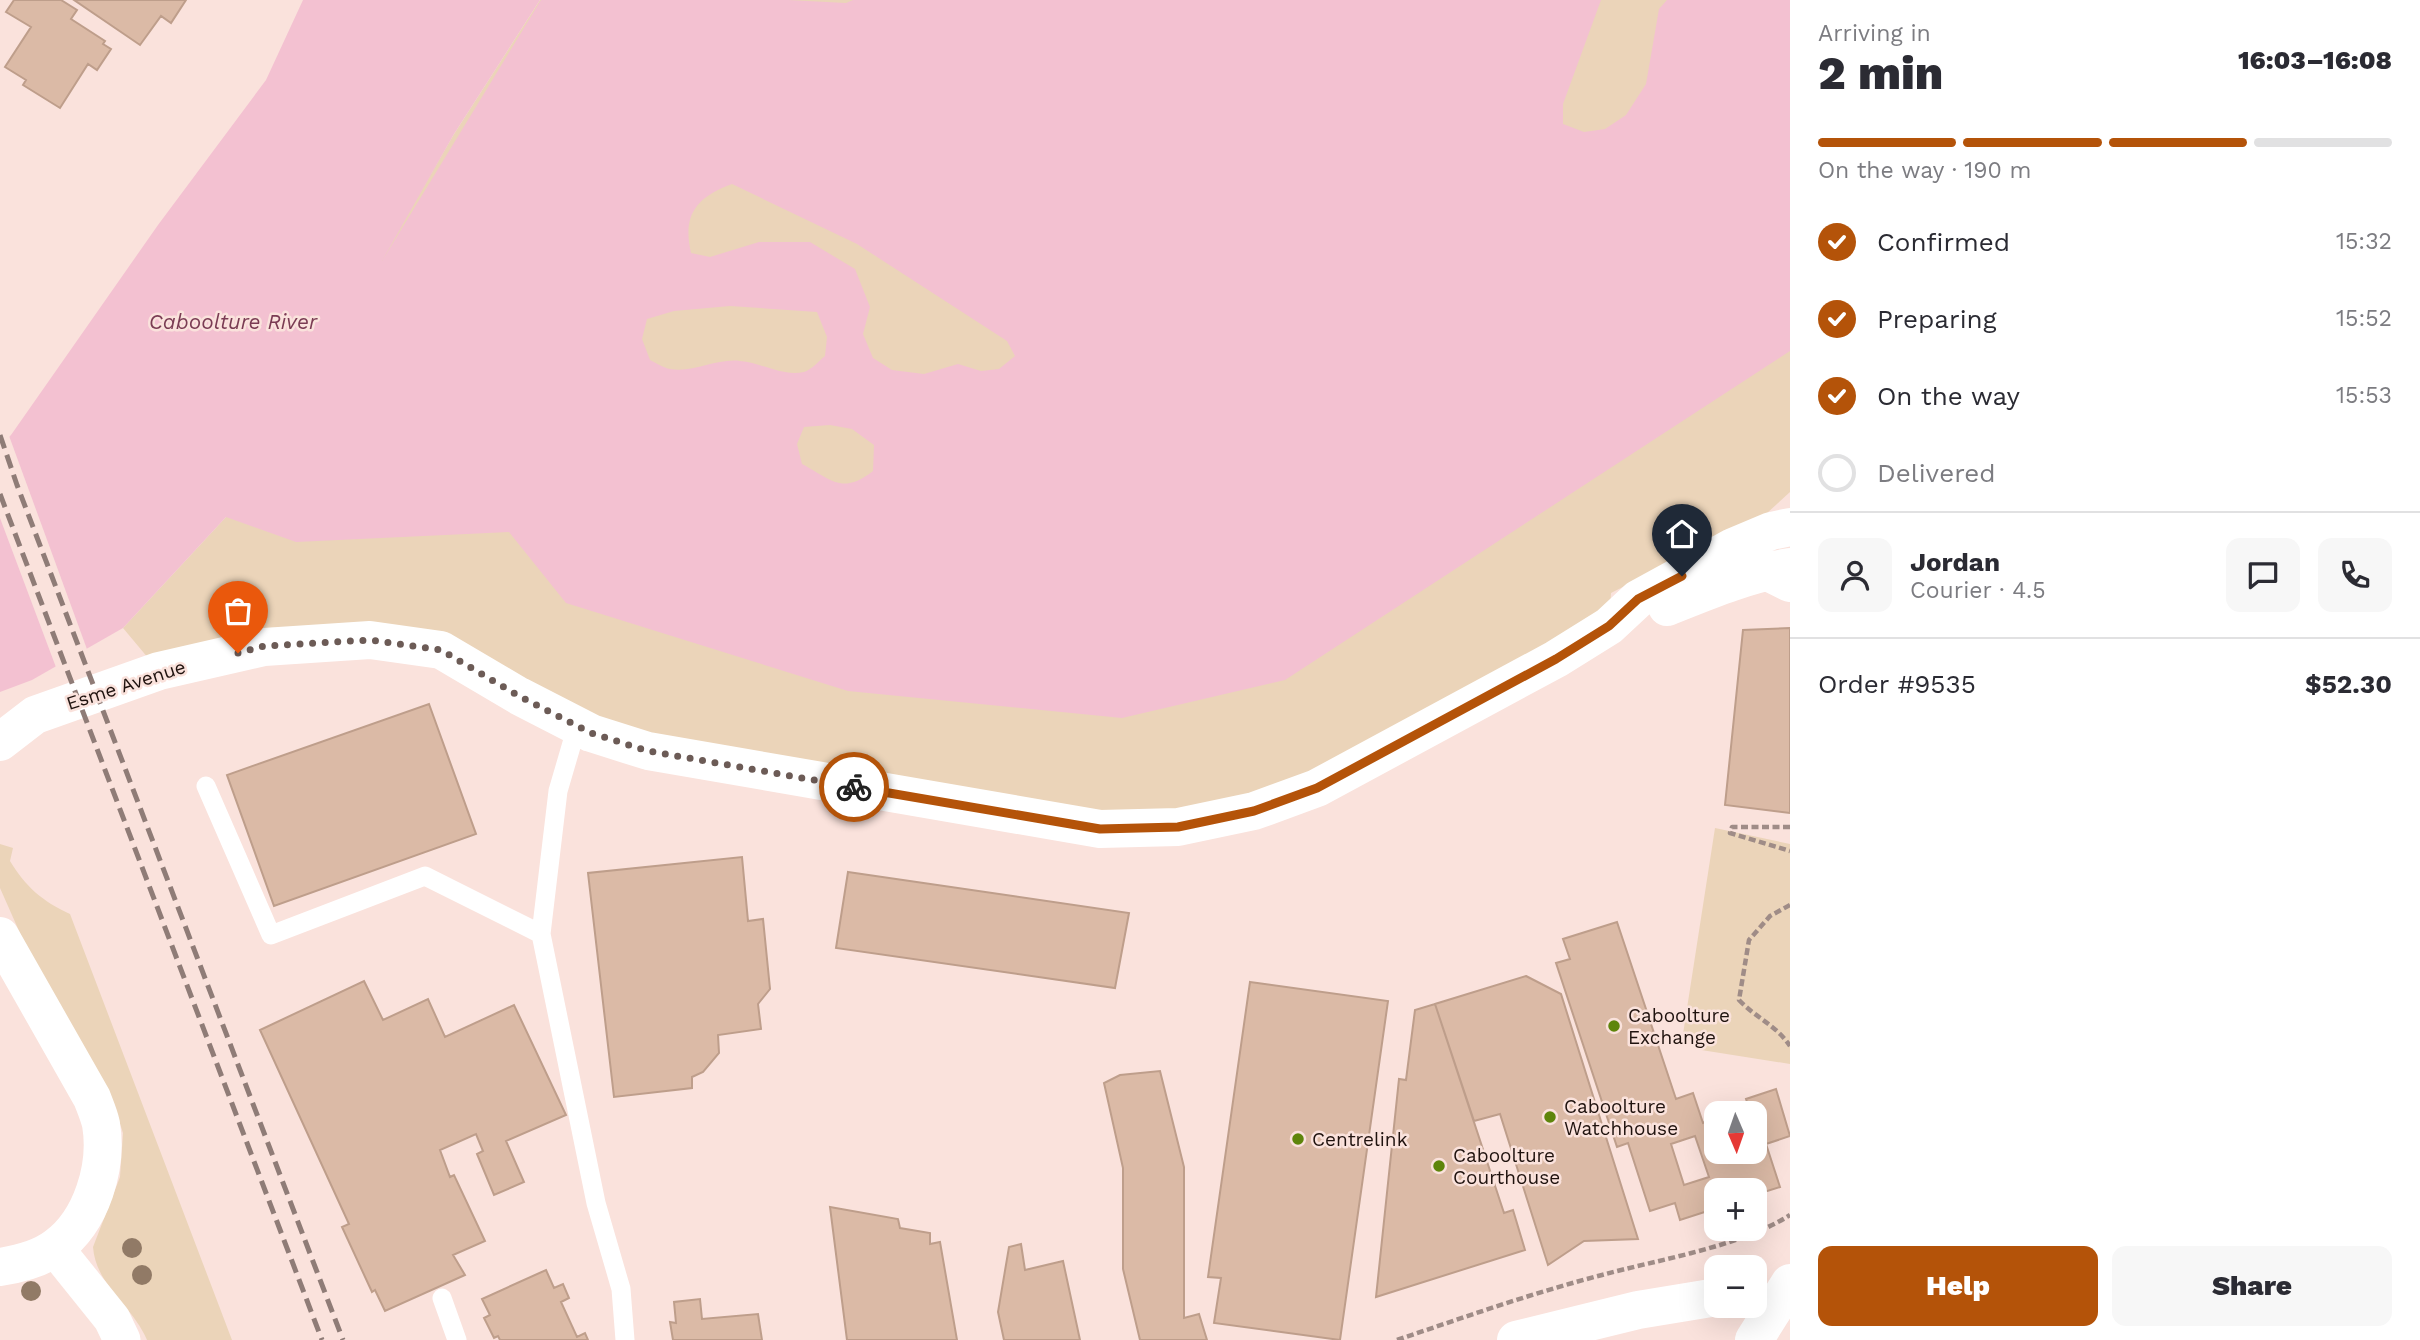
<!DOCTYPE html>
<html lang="en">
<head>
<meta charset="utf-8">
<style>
  body { margin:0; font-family:"Work Sans",sans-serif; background:#f7f7f7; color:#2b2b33; height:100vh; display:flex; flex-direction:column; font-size:26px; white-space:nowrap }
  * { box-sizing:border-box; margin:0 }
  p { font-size:23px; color:#7c7c81 }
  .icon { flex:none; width:38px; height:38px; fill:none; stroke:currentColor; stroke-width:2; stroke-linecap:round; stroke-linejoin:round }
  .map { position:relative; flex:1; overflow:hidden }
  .drawer { display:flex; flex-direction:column; background:#fff; width:630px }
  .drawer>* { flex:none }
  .needle { width:46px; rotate:178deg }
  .controls { position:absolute; left:1704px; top:1101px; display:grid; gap:14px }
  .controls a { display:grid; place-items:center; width:63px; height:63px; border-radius:14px; background:#fff; box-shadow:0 7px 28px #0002; font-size:35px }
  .pin { position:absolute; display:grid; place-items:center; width:60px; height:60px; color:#fff; margin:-72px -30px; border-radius:50% 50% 50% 0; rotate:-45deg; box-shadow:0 0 7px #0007 }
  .pin .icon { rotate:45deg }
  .courier { position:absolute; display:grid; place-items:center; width:70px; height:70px; margin:-35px; border:5px solid #b45309; border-radius:50%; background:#fff; color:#222; box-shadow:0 2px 9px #0007 }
  .overview em { font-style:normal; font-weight:800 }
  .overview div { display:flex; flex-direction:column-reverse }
  .overview { display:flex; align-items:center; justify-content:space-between; height:119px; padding:0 28px }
  h1 { font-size:46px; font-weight:800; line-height:52px }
  .bar { display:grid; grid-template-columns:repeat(4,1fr); gap:10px 7px; align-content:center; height:84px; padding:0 28px }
  .bar i { height:9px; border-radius:5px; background:#e1e1e2 }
  .bar .selected { background:#b45309 }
  .bar p { grid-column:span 4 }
  .line { display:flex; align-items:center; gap:18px; padding:0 28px; border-top:2px solid #e1e1e2 }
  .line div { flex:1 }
  .round { display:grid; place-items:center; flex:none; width:74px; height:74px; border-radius:14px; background:#f7f7f7 }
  ol { padding:0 28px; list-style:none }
  li { display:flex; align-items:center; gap:21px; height:77px }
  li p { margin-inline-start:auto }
  li .icon { padding:7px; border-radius:50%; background:#b45309; color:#fff; stroke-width:4 }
  li:last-child { color:#7c7c81 }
  li i { width:38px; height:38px; border:4px solid #e1e1e2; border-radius:50% }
  .cta { display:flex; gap:14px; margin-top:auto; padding:14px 28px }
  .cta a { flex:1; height:80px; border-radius:14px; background:#b45309; color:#fff; font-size:28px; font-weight:800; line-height:80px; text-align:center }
  .cta a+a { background:#f7f7f7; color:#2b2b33 }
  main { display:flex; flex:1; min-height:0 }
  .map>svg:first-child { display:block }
  .green { fill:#ebd4b9 }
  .water { fill:#f3c1d1; fill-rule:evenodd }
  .pier { fill:#fae2dc }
  .building { fill:#dbbaa6; stroke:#be9e8b; stroke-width:2; fill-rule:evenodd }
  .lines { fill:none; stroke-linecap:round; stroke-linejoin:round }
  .path { stroke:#9f8c87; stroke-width:4.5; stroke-dasharray:7 3.5; stroke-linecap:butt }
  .service { stroke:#fff; stroke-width:19 }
  .minor { stroke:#fff; stroke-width:37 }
  .tertiary { stroke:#fff; stroke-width:38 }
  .primary { stroke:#fff; stroke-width:38 }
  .rail { stroke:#8f7c77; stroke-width:5; stroke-dasharray:14 7; stroke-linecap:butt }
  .tree { fill:#917a66 }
  .done { stroke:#6c5b56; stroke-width:7; stroke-dasharray:0 12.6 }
  .route { stroke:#b45309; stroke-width:9 }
  .poi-dot { fill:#5e850b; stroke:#fae2dc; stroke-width:2.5 }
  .labels { text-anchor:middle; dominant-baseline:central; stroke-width:5; stroke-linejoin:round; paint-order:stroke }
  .street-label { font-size:19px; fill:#1f120e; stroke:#fae2dc }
  .poi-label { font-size:19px; fill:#1f120e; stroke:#fae2dc; text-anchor:start }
  .water-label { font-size:21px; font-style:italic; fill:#7b3c54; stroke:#fae2dc }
</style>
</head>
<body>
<main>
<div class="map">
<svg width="1790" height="1340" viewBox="0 0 1790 1340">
  <rect width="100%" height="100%" fill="#fae2dc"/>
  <path class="green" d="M540 0H1790V492L1766 514 1611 593 1609 626 1317 788 1178 827 648 751 441 650 159 671 123 628 226 517 359 298 454 134Z
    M1715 828 1790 844V1064L1695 1049 1683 1034Z
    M0 844 13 848 10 861C26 887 42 901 70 914L232 1340H147C133 1306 96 1286 93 1247L120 1177 123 1133 110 1093 27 949 0 888Z"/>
  <path class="water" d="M303 0H540L454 134 382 261 541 0H788L846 3 853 0H1601L1563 104V124L1584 132 1605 129 1626 115 1646 84 1659 9 1667 0H1790V351L1285 680 1122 718 848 691 566 603 509 532 296 542 226 517 123 628 32 680 0 692V446L11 435 158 225 266 80ZM732 184 857 244 1007 341 1015 356 999 369 981 371 958 364 924 374 892 370 873 358 863 334 870 307 855 269 810 242H759L710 257 691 253C682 214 697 197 732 184ZM730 306 817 312 827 337 825 356C819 361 811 370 804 372 783 377 763 363 740 361 717 358 694 373 670 369 664 368 656 363 650 360L642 339 647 319 674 311ZM830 425 852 429 874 445 873 471C842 495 832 480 802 464L797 444 804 427Z"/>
  <path class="pier" d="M8 433 88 652 57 670 0 518V441Z"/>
  <path class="building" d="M14 0H61L77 10 71 19 105 41 103 44 111 49 97 70 88 64 60 108 23 85 26 80 5 67 31 27 6 12Z
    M74 0H186L171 23 161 16 140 45Z
    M1790 628V813L1725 805 1743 630Z
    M429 704 476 834 274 906 227 775Z
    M742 857 748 921 763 919 770 989 758 1004 761 1029 718 1035 719 1053 703 1072 692 1077V1088L614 1097 588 873Z
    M848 872 1129 913 1115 988 836 948Z
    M1617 922 1676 1099 1693 1093 1703 1123 1717 1118V1152H1755V1113H1732L1749 1108 1746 1099 1776 1089 1790 1136 1766 1144 1780 1187 1755 1195V1190H1717V1208L1680 1220 1675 1203 1650 1211 1628 1143 1617 1147 1556 963 1570 959 1563 939ZM1695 1136 1709 1177 1684 1185 1671 1144Z
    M1526 976 1561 994 1638 1239 1584 1241 1548 1265 1500 1114 1474 1121 1435 1004Z
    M364 981 383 1020 428 999 445 1037 514 1005 566 1115 506 1141 524 1182 494 1195 477 1154 483 1151 476 1134 440 1150 450 1177 454 1175 485 1241 453 1255 465 1275 385 1311 375 1290 372 1292 342 1227 349 1224 260 1030Z
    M1250 982 1388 1001 1340 1340 1214 1323 1221 1278 1208 1277Z
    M1435 1004 1504 1213 1513 1210 1525 1250 1376 1297 1399 1079 1406 1080 1415 1010Z
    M1160 1071 1184 1167V1318L1199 1314 1207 1340H1140L1123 1269V1168L1104 1083 1120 1075Z
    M830 1207 898 1219 900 1228 930 1233V1244L940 1242 957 1340H847Z
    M1021 1244 1025 1270 1063 1261 1080 1340H1004L998 1312 1009 1247Z
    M546 1270 554 1288 563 1284 569 1298 561 1302 577 1337 585 1333 588 1340H500L498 1336 494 1338 484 1318 490 1315 482 1299Z
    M700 1299 702 1319 758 1314 762 1340H673L670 1322 676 1323 674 1302Z"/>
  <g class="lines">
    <path class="path" d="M1790 827H1732L1730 833 1790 851
      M1790 905 1770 916 1749 940 1739 1000C1756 1018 1776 1025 1790 1046
      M1397 1340C1465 1317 1532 1293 1602 1275 1660 1259 1740 1247 1790 1215"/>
    <path class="service" d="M577 726 558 791 541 934 596 1203 621 1289 625 1340
      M206 786 271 935 425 876 541 934
      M442 1298 457 1340"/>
    <path class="minor" d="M55 1248 112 1319 122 1340"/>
    <path class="tertiary" d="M1667 607C1707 591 1747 574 1790 567
      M0 742 35 715 159 671 264 647 370 640 441 650 519 696 591 733 648 751 1100 829 1178 827 1254 811 1317 788 1556 659 1609 626 1638 599 1733 547 1771 531 1790 527
      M0 936 92 1098C95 1106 99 1115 101 1124 108 1166 92 1221 56 1247 40 1259 20 1264 0 1267"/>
    <path class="primary" d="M1766 571 1790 583
      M1516 1340 1638 1310 1717 1297
      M1754 1340 1790 1283"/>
    <path class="rail" d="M0 435 17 485 343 1340
      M0 494 322 1340"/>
  </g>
  <g class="tree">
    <circle cx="132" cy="1248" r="10"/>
    <circle cx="142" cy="1275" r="10"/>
    <circle cx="31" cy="1291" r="10"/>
  </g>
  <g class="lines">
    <path class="done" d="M238 653 264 646 370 640 441 650 519 696 591 733 648 751 854 787"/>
    <path class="route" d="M854 787 1100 829 1178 827 1254 811 1317 788 1556 659 1609 626 1638 599 1682 576"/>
  </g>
  <g class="poi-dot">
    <circle cx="1614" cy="1026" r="7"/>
    <circle cx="1550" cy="1117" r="7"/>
    <circle cx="1298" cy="1139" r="7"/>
    <circle cx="1439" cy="1166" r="7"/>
  </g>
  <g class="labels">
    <g class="street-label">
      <text transform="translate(126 685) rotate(-18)">Esme Avenue</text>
    </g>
    <g class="poi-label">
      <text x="1628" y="1015">Caboolture<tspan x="1628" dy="22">Exchange</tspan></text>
      <text x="1564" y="1106">Caboolture<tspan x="1564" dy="22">Watchhouse</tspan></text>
      <text x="1312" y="1139">Centrelink</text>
      <text x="1453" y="1155">Caboolture<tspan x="1453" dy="22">Courthouse</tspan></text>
    </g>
    <g class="water-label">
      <text x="233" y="321">Caboolture River</text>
    </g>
  </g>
</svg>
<div class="controls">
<a><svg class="needle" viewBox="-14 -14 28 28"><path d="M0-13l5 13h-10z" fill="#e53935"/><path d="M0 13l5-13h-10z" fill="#7c7c81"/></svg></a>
<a>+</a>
<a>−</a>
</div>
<div class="pin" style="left:238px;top:653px;background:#ea580c"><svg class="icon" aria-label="bag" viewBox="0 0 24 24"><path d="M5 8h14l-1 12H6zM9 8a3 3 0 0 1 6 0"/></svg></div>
<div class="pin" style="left:1682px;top:576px;background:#1f2937"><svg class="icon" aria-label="home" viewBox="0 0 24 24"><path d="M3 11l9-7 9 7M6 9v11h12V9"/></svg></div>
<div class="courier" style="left:854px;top:787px"><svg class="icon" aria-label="bike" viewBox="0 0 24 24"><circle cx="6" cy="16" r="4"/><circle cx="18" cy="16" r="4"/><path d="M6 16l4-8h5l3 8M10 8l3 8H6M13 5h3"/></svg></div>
</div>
<section class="drawer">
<div class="overview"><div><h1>2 min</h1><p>Arriving in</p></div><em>16:03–16:08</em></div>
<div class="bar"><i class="selected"></i><i class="selected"></i><i class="selected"></i><i></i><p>On the way · 190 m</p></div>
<ol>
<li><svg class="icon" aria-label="check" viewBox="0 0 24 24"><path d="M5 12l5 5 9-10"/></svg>Confirmed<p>15:32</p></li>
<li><svg class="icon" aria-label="check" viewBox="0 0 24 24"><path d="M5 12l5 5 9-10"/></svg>Preparing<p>15:52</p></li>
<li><svg class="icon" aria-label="check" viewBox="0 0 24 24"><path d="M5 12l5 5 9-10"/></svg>On the way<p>15:53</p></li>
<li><i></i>Delivered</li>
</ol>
<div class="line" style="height:126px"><a class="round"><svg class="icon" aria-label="person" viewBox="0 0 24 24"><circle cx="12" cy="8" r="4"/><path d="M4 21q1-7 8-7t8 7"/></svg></a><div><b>Jordan</b><p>Courier · 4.5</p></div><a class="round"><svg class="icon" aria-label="chat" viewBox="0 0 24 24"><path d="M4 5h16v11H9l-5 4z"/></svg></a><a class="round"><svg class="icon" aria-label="phone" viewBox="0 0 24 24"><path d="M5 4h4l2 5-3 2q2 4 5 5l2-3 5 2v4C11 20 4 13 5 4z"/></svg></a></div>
<div class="line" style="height:91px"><div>Order #9535</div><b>$52.30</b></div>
<div class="cta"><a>Help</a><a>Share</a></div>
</section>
</main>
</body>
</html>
